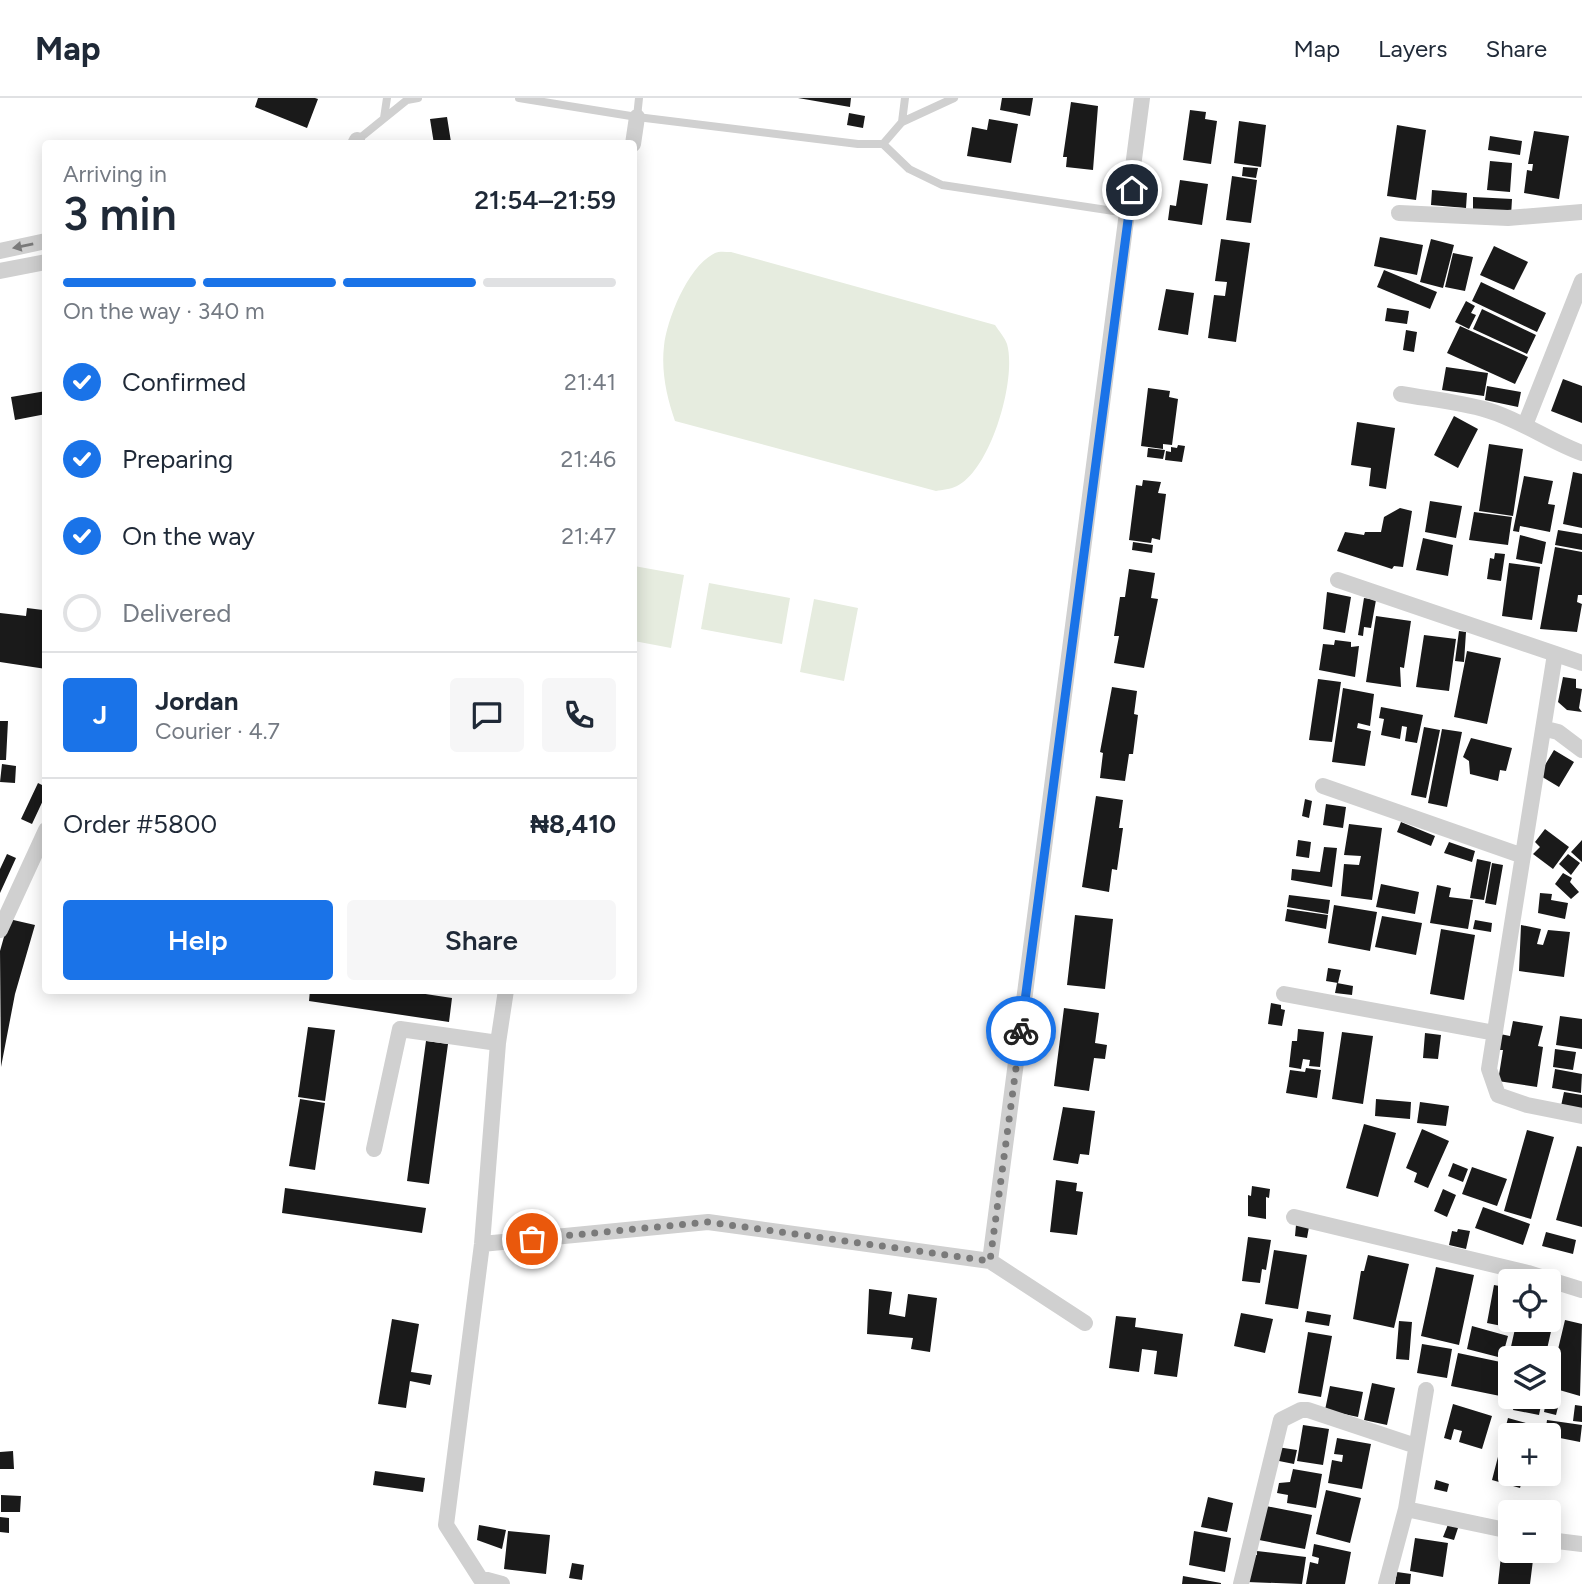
<!DOCTYPE html>
<html lang="en">
<head>
<meta charset="utf-8">
<style>
  body { margin:0; font-family:Figtree,sans-serif; background:#f6f6f7; color:#1f2937; height:100vh; display:flex; flex-direction:column; font-size:26px; white-space:nowrap }
  * { box-sizing:border-box; margin:0 }
  p { font-size:23px; color:#747a83 }
  .icon { flex:none; width:38px; height:38px; fill:none; stroke:currentColor; stroke-width:2; stroke-linecap:round; stroke-linejoin:round }
  .map { position:relative; flex:1; overflow:hidden }
  .panel { position:absolute; left:42px; top:42px; width:595px; height:854px; display:flex; flex-direction:column; background:#fff; border-radius:7px; box-shadow:0 4px 18px #0003 }
  .panel>* { flex:none }
  .tools { position:absolute; left:1498px; top:1171px; display:grid; gap:14px }
  .tools a { display:grid; place-items:center; width:63px; height:63px; border-radius:7px; background:#fff; box-shadow:0 4px 18px #0003; font-size:35px }
  .pin { position:absolute; display:grid; place-items:center; width:60px; height:60px; color:#fff; margin:-30px; border:4px solid #fff; border-radius:50%; box-shadow:0 2px 7px #0007 }
  .courier { position:absolute; display:grid; place-items:center; width:70px; height:70px; margin:-35px; border:5px solid #1a73e8; border-radius:50%; background:#fff; color:#222; box-shadow:0 2px 9px #0007 }
  .head em { font-style:normal; font-weight:600 }
  .head div { display:flex; flex-direction:column-reverse }
  .head { display:flex; align-items:center; justify-content:space-between; height:119px; padding:0 21px }
  h1 { font-size:46px; font-weight:600; line-height:52px }
  .bar { display:grid; grid-template-columns:repeat(4,1fr); gap:10px 7px; align-content:center; height:84px; padding:0 21px }
  .bar i { height:9px; border-radius:5px; background:#e0e1e3 }
  .bar .active { background:#1a73e8 }
  .bar p { grid-column:span 4 }
  .line { display:flex; align-items:center; gap:18px; padding:0 21px; border-top:2px solid #e0e1e3 }
  .line div { flex:1 }
  .round { display:grid; place-items:center; flex:none; width:74px; height:74px; border-radius:7px; background:#f6f6f7 }
  ol { padding:0 21px; list-style:none }
  li { display:flex; align-items:center; gap:21px; height:77px }
  li p { margin-inline-start:auto }
  li .icon { padding:7px; border-radius:50%; background:#1a73e8; color:#fff; stroke-width:4 }
  li:last-child { color:#747a83 }
  li i { width:38px; height:38px; border:4px solid #e0e1e3; border-radius:50% }
  .cta { display:flex; gap:14px; margin-top:auto; padding:14px 21px }
  .cta a { flex:1; height:80px; border-radius:7px; background:#1a73e8; color:#fff; font-size:28px; font-weight:600; line-height:80px; text-align:center }
  .cta a+a { background:#f6f6f7; color:#1f2937 }
  header { display:flex; align-items:center; gap:42px; box-sizing:border-box; height:98px; padding:0 35px; background:#fff; border-bottom:2px solid #e0e1e3 }
  header strong { font-size:33px }
  nav { display:flex; gap:38px; margin-inline-start:auto; font-size:24px }
  .map>svg:first-child { display:block }
  .pitch { fill:#e6ecdf }
  .building { fill:#1a1a1a }
  .lines { fill:none; stroke-linecap:round; stroke-linejoin:round }
  .service { stroke:#d0d0d0; stroke-width:8 }
  .minor { stroke:#d0d0d0; stroke-width:16 }
  .oneway { fill:#7a7a7a }
  .done { stroke:#7a7a7a; stroke-width:7; stroke-dasharray:0 12.6 }
  .route { stroke:#1a73e8; stroke-width:9 }
</style>
</head>
<body>
<header>
<strong>Map</strong>
<nav><a>Map</a><a>Layers</a><a>Share</a></nav>
</header>
<div class="map">
<svg width="1582" height="1486" viewBox="0 0 1582 1486">
  <rect width="100%" height="100%" fill="#fff"/>
  <path class="pitch" d="M731 154 995 227C999 233 1005 240 1007 246 1017 281 991 371 957 388 951 391 942 392 936 393L675 323C667 300 661 274 664 248 667 221 688 168 715 155 719 153 726 154 731 154Z
    M634 468 684 477 671 550 634 543Z
    M709 485 790 500 782 546 701 531Z
    M814 501 858 510 844 583 800 574Z"/>
  <path class="building" d="M258 0H315L318 1 307 30 255 9Z
    M798 0H851L850 9Z
    M1002 0H1033L1030 18 1000 12Z
    M1071 4 1098 8 1093 72 1066 69 1067 59H1063Z
    M1190 12 1206 14 1205 21 1217 23 1211 66 1183 62Z
    M849 15 865 18 863 30 847 27Z
    M447 19 451 44 434 46 430 21Z
    M989 21 1018 26 1011 65 967 58 972 29 987 32Z
    M1239 23 1266 27 1261 69 1234 65Z
    M1397 27 1426 32 1416 102 1387 98Z
    M1534 33 1569 38 1559 101 1524 95 1527 72 1532 73 1533 66H1528Z
    M1490 38 1522 43 1520 57 1488 52Z
    M1490 63 1512 65 1510 94 1487 92Z
    M1243 69 1258 70 1256 80 1242 78Z
    M1232 78 1257 82 1251 125 1226 122Z
    M1180 82 1208 86 1202 127 1168 122 1170 107 1176 108Z
    M1432 92 1467 95 1466 110 1431 107Z
    M1473 99 1512 101 1511 118 1473 115Z
    M1380 139 1423 147 1417 177 1374 168Z
    M1221 141 1250 145 1236 244 1208 240 1214 197 1225 198 1227 184 1215 183Z
    M1431 141 1454 147 1443 190 1420 184Z
    M1494 148 1528 164 1514 192 1480 177Z
    M1453 155 1473 159 1465 193 1445 189Z
    M1384 172 1437 194 1430 211 1377 189Z
    M1481 184 1546 215 1537 234 1472 203Z
    M1166 191 1194 195 1188 237 1158 232Z
    M1466 203 1475 208 1471 215 1476 217 1469 231 1455 224Z
    M1387 210 1409 213 1407 226 1385 223Z
    M1482 211 1536 237 1527 256 1473 231Z
    M1460 228 1528 259 1515 286 1447 255Z
    M1406 232 1417 234 1414 254 1403 252Z
    M1446 269 1488 275 1484 298 1442 292Z
    M1563 281 1582 288V325L1551 313Z
    M1487 288 1521 294 1518 309 1485 302Z
    M1148 290 1170 293 1169 299 1178 301 1172 347 1163 346V351L1141 348Z
    M46 293V316L15 322 11 299Z
    M1454 318 1478 331 1458 370 1434 357Z
    M1357 324 1395 330 1386 391 1369 388 1371 370 1351 367Z
    M1489 346 1523 351 1513 418 1479 413Z
    M1178 347 1185 348 1182 364 1165 362 1166 353 1171 354V349L1177 350Z
    M1148 350 1165 352 1163 361 1147 359Z
    M1573 374 1582 376V430L1563 426Z
    M1524 378 1553 383 1548 406 1555 407 1550 434 1520 428 1519 434 1513 433Z
    M1143 382 1161 384 1158 395 1166 396 1160 442 1152 440 1151 445 1129 442 1136 387 1142 388Z
    M1430 403 1462 408 1456 440 1425 434Z
    M1400 410 1412 413 1403 469 1394 468 1392 471 1337 453 1345 434 1364 437 1365 434H1381L1384 419Z
    M1474 414 1512 419 1508 447 1469 442Z
    M1558 432 1582 436V452L1555 447Z
    M1520 437 1546 444 1542 466 1516 461Z
    M1423 440 1453 447 1448 478 1416 472Z
    M1133 444 1153 447 1152 455 1132 452Z
    M1555 449 1582 454V497H1578L1577 504 1582 506 1577 534 1540 531Z
    M1495 455 1505 456 1501 483 1487 481 1490 460 1494 461Z
    M1509 465 1540 469 1532 522 1502 518Z
    M1129 471 1155 475 1151 500 1158 501 1144 570 1114 565 1119 538H1114L1120 499H1125Z
    M1327 494 1351 499 1345 535 1323 531Z
    M1364 500 1376 502 1371 530 1364 529 1363 538 1358 537Z
    M27 510 43 512 46 571 0 564V515L26 518Z
    M1376 518 1411 523 1404 570 1400 569 1401 589 1366 584Z
    M1459 533 1466 534 1464 564 1455 563Z
    M1424 537 1456 541 1449 593 1416 589Z
    M1335 542 1351 544V549L1359 548 1355 579 1319 572 1323 546 1334 547Z
    M1467 553 1501 560 1487 626 1454 619Z
    M1563 579 1576 581V590L1582 591 1579 610 1582 614 1567 612 1558 604Z
    M1318 581 1341 584 1332 644 1309 642Z
    M1112 589 1137 593 1134 616 1138 617 1133 656H1129L1125 683 1100 680 1103 655 1100 654Z
    M1343 590 1374 596 1370 628 1358 625 1357 630 1371 633 1365 668 1332 664Z
    M1381 609 1423 617 1417 645 1405 643 1407 629 1402 628 1400 641 1381 637 1384 621 1379 620Z
    M0 623H8L6 662H0Z
    M1424 629 1440 632 1426 700 1411 697Z
    M1442 631 1462 634 1447 709 1428 705Z
    M1471 640 1512 650 1506 673 1500 672 1498 683 1470 676 1469 663 1463 659Z
    M1554 652 1574 664 1559 689 1539 677Z
    M2 666 16 668 15 685 0 684Z
    M38 685 46 689V696L32 726 21 721Z
    M1096 698 1123 702 1119 730H1123L1117 772 1112 771 1109 794 1082 789Z
    M1305 701 1312 703 1309 720 1302 718Z
    M1326 706 1346 709 1343 730 1323 727Z
    M1401 724 1435 738 1431 748 1397 734Z
    M1349 726 1382 730 1372 802 1341 798 1344 766 1359 767 1361 758 1344 757Z
    M1545 731 1569 749 1553 771 1533 756 1540 749 1535 744Z
    M1298 742 1311 744 1309 760 1296 758Z
    M1582 742V764L1571 754Z
    M1449 744 1475 753 1472 764 1444 755Z
    M1324 749 1337 750 1332 789 1291 782 1292 771 1320 774Z
    M7 756 16 760 0 795V771Z
    M1568 756 1580 765 1571 777 1559 766Z
    M1477 761 1491 764 1484 802 1470 800Z
    M1492 765 1503 767 1496 807 1485 805Z
    M1563 775 1572 780 1570 784 1579 794 1571 801 1555 786Z
    M1381 786 1419 794 1415 816 1376 809Z
    M1437 787 1451 790 1449 799 1473 802 1468 831 1430 825Z
    M1540 795 1552 796 1551 802 1568 805 1565 821 1538 815Z
    M1289 797 1330 802 1328 816 1287 809Z
    M1334 807 1377 814 1370 853 1328 845Z
    M1287 811 1328 817 1326 831 1285 823Z
    M1075 817 1113 821 1105 891 1067 887Z
    M1382 818 1422 825 1416 857 1375 849Z
    M9 821 35 827 15 896 1 969 0 853Z
    M1475 822 1492 825 1491 834 1473 831Z
    M1521 827 1541 831 1537 846 1543 847 1548 832 1570 834 1564 879 1519 873Z
    M1441 831 1475 837 1464 902 1430 896Z
    M1328 870 1341 872 1338 885 1326 883Z
    M1337 885 1353 888 1352 897 1335 895Z
    M310 892H399L452 900 449 924 309 903Z
    M1271 905 1281 907V911L1285 912 1282 928 1268 926Z
    M1064 910 1099 915 1095 945 1107 947 1105 961 1094 960 1089 993 1054 988Z
    M1560 918 1582 921V951L1556 947Z
    M1513 923 1543 928 1538 948 1543 949 1537 989 1498 983 1503 952H1497L1500 936 1510 938Z
    M308 929 335 932 325 1003 298 999Z
    M1298 931 1324 934 1320 969 1309 968 1310 962 1303 961 1301 971 1289 969 1292 943H1297Z
    M1342 934 1373 938 1363 1006 1332 1001Z
    M1425 935 1441 937 1438 961 1423 960Z
    M426 943 448 946 429 1086 407 1083Z
    M1555 951 1576 954 1573 972 1553 969Z
    M1306 970 1321 972 1317 1000 1286 995 1290 972 1305 974Z
    M1555 971 1582 976 1581 995 1552 990Z
    M1564 994 1582 997V1011L1561 1008Z
    M300 1001 325 1005 315 1072 289 1068Z
    M1376 1001 1411 1004 1410 1021 1375 1018Z
    M1420 1004 1449 1008 1446 1028 1417 1025Z
    M1063 1009 1095 1013 1089 1057 1080 1056 1078 1066 1053 1062Z
    M1364 1026 1396 1035 1378 1099 1346 1090Z
    M1422 1031 1449 1043 1428 1090 1414 1084 1417 1075 1406 1070Z
    M1527 1032 1554 1039 1531 1121 1504 1113Z
    M1577 1048 1582 1049V1129L1556 1122Z
    M1453 1065 1468 1071 1463 1084 1448 1078Z
    M1472 1069 1507 1081 1497 1108 1462 1096Z
    M1056 1082 1077 1085 1076 1093 1083 1094 1077 1137 1050 1134Z
    M1252 1088 1270 1091 1269 1100 1266 1099V1121L1248 1118V1097L1251 1098Z
    M285 1090 426 1110 422 1135 282 1115Z
    M1443 1091 1456 1097 1447 1119 1434 1113Z
    M1483 1109 1530 1126 1523 1147 1475 1130Z
    M1296 1127 1309 1129 1307 1140 1295 1138Z
    M1458 1131 1470 1133 1466 1151 1449 1147 1452 1133 1457 1134Z
    M1546 1134 1576 1142 1573 1156 1542 1148Z
    M1248 1139 1271 1142 1266 1172 1262 1171 1260 1185 1242 1183Z
    M1274 1152 1307 1157 1298 1211 1265 1206Z
    M1368 1157 1409 1166 1394 1230 1353 1221 1361 1173H1364Z
    M1436 1169 1474 1177 1459 1247 1421 1238Z
    M1494 1187 1510 1190 1512 1230 1487 1225Z
    M869 1191 892 1194 889 1216 905 1219 908 1196 937 1200 930 1254 911 1251 913 1240 867 1236Z
    M1549 1205 1557 1207 1545 1260 1510 1253 1517 1222H1549Z
    M1307 1213 1331 1217 1329 1228 1305 1224Z
    M1241 1215 1273 1221 1265 1255 1234 1248Z
    M1116 1218 1136 1220 1135 1229 1183 1236 1177 1279 1154 1276 1157 1253 1142 1251 1139 1274 1109 1270Z
    M392 1221 419 1226 411 1274 432 1277 430 1287 410 1283 406 1310 378 1306Z
    M1565 1222 1582 1226 1580 1298 1549 1289Z
    M1399 1223 1412 1224 1409 1262 1396 1261Z
    M1472 1228 1508 1238 1502 1260 1467 1251Z
    M1308 1234 1332 1238 1321 1299 1298 1295Z
    M1422 1246 1452 1251 1447 1280 1417 1275Z
    M1458 1255 1510 1266V1300L1451 1288Z
    M1372 1285 1395 1290 1387 1327 1364 1322Z
    M1330 1288 1363 1294 1358 1319 1325 1312Z
    M1516 1298H1543L1539 1317 1513 1312Z
    M1547 1298 1560 1301 1556 1317 1544 1314Z
    M1453 1306 1492 1318 1482 1351 1459 1344 1462 1333 1454 1331 1451 1342 1444 1340Z
    M1575 1307 1582 1308V1324L1573 1323Z
    M1508 1320 1537 1328 1534 1337H1510V1376H1524L1520 1390 1492 1382Z
    M1547 1322 1582 1327 1580 1344 1545 1337Z
    M1303 1327 1329 1331 1323 1367 1297 1363Z
    M1337 1340 1371 1346 1362 1391 1328 1385 1332 1362 1342 1364 1343 1357 1334 1356Z
    M1277 1349 1297 1352 1294 1366 1274 1362Z
    M13 1353 14 1371H0V1354Z
    M1293 1371 1322 1376 1316 1410 1287 1405 1288 1397 1277 1395 1279 1385 1290 1384Z
    M375 1373 425 1380 423 1394 373 1387Z
    M1436 1382 1449 1386 1447 1394 1434 1391Z
    M1326 1392 1361 1400 1350 1445 1316 1436Z
    M1 1397 21 1398 20 1414H1Z
    M1208 1399 1233 1405 1227 1434 1201 1429Z
    M1266 1408 1312 1417 1305 1451 1259 1442Z
    M0 1419 9 1420V1435L0 1434Z
    M1449 1424 1459 1427 1454 1442 1443 1439Z
    M479 1427 506 1432 502 1451 477 1442Z
    M508 1433 550 1437 546 1476 504 1471Z
    M1194 1433 1231 1440 1225 1474 1189 1467Z
    M1415 1440 1448 1445 1443 1479 1410 1473Z
    M1314 1446 1351 1454 1345 1486H1306L1310 1464 1318 1466 1319 1460 1312 1458Z
    M1257 1453 1306 1459 1302 1486 1247 1484 1251 1456 1257 1457Z
    M1501 1458 1533 1462 1530 1486H1498Z
    M572 1465 584 1467 582 1482 569 1480Z
    M1397 1474 1411 1476 1410 1486H1395Z
    M1183 1478 1221 1485V1486H1182Z"/>
  <g class="lines">
    <path class="service" d="M519 0 637 19 858 46H883L909 71 942 87 1127 115
      M637 19 639 0
      M384 20 387 0
      M902 24 905 0
      M355 44 407 2 418 0
      M883 46 902 24 954 0"/>
    <path class="minor" d="M355 46 357 42
      M633 46 637 19
      M1399 115 1508 120 1582 114
      M0 153 46 143
      M0 173 46 164
      M1401 296C1429 301 1460 304 1487 312 1521 322 1549 343 1582 355
      M1525 327 1582 183
      M1338 482 1582 565
      M1555 556 1489 971 1498 997 1527 1007 1582 1018
      M1546 631 1558 634 1582 652
      M1323 688 1523 758
      M0 832 46 732
      M1284 896 1495 935
      M374 1051 400 931 498 945
      M1294 1119 1528 1175 1582 1192
      M482 1146 708 1124 990 1163 1085 1225
      M990 1163 1142 0
      M1406 1411 1510 1433
      M1549 1442 1582 1446
      M502 1486 480 1480 446 1427 482 1146 498 945 506 892
      M1241 1486 1281 1322 1301 1312H1308L1416 1348
      M1386 1486 1406 1411 1426 1292"/>
  </g>
  <defs><path id="oneway-solid" d="M-6-.8H1V-3.2L6.5 0L1 3.2V.8H-6Z" transform="scale(1.75)"/></defs>
  <use class="oneway" href="#oneway-solid" transform="translate(23 148) rotate(168)"/>
  <g class="lines">
    <path class="done" d="M532 1141 708 1124 990 1163 1021 933"/>
    <path class="route" d="M1021 933 1132 92"/>
  </g>
</svg>
<div class="tools">
<a><svg class="icon" aria-label="locate" viewBox="0 0 24 24"><circle cx="12" cy="12" r="6"/><path d="M12 2v4M12 18v4M2 12h4M18 12h4"/></svg></a>
<a><svg class="icon" aria-label="layers" viewBox="0 0 24 24"><path d="M12 4l9 5-9 5-9-5zM3 14l9 5 9-5"/></svg></a>
<a>+</a>
<a>−</a>
</div>
<div class="pin" style="left:532px;top:1141px;background:#ea580c"><svg class="icon" aria-label="bag" viewBox="0 0 24 24"><path d="M5 8h14l-1 12H6zM9 8a3 3 0 0 1 6 0"/></svg></div>
<div class="pin" style="left:1132px;top:92px;background:#1f2937"><svg class="icon" aria-label="home" viewBox="0 0 24 24"><path d="M3 11l9-7 9 7M6 9v11h12V9"/></svg></div>
<div class="courier" style="left:1021px;top:933px"><svg class="icon" aria-label="bike" viewBox="0 0 24 24"><circle cx="6" cy="16" r="4"/><circle cx="18" cy="16" r="4"/><path d="M6 16l4-8h5l3 8M10 8l3 8H6M13 5h3"/></svg></div>
<section class="panel">
<div class="head"><div><h1>3 min</h1><p>Arriving in</p></div><em>21:54–21:59</em></div>
<div class="bar"><i class="active"></i><i class="active"></i><i class="active"></i><i></i><p>On the way · 340 m</p></div>
<ol>
<li><svg class="icon" aria-label="check" viewBox="0 0 24 24"><path d="M5 12l5 5 9-10"/></svg>Confirmed<p>21:41</p></li>
<li><svg class="icon" aria-label="check" viewBox="0 0 24 24"><path d="M5 12l5 5 9-10"/></svg>Preparing<p>21:46</p></li>
<li><svg class="icon" aria-label="check" viewBox="0 0 24 24"><path d="M5 12l5 5 9-10"/></svg>On the way<p>21:47</p></li>
<li><i></i>Delivered</li>
</ol>
<div class="line" style="height:126px"><b class="round" style="background:#1a73e8;color:#fff">J</b><div><b>Jordan</b><p>Courier · 4.7</p></div><a class="round"><svg class="icon" aria-label="chat" viewBox="0 0 24 24"><path d="M4 5h16v11H9l-5 4z"/></svg></a><a class="round"><svg class="icon" aria-label="phone" viewBox="0 0 24 24"><path d="M5 4h4l2 5-3 2q2 4 5 5l2-3 5 2v4C11 20 4 13 5 4z"/></svg></a></div>
<div class="line" style="height:91px"><div>Order #5800</div><b>₦8,410</b></div>
<div class="cta"><a>Help</a><a>Share</a></div>
</section>
</div>
</body>
</html>
